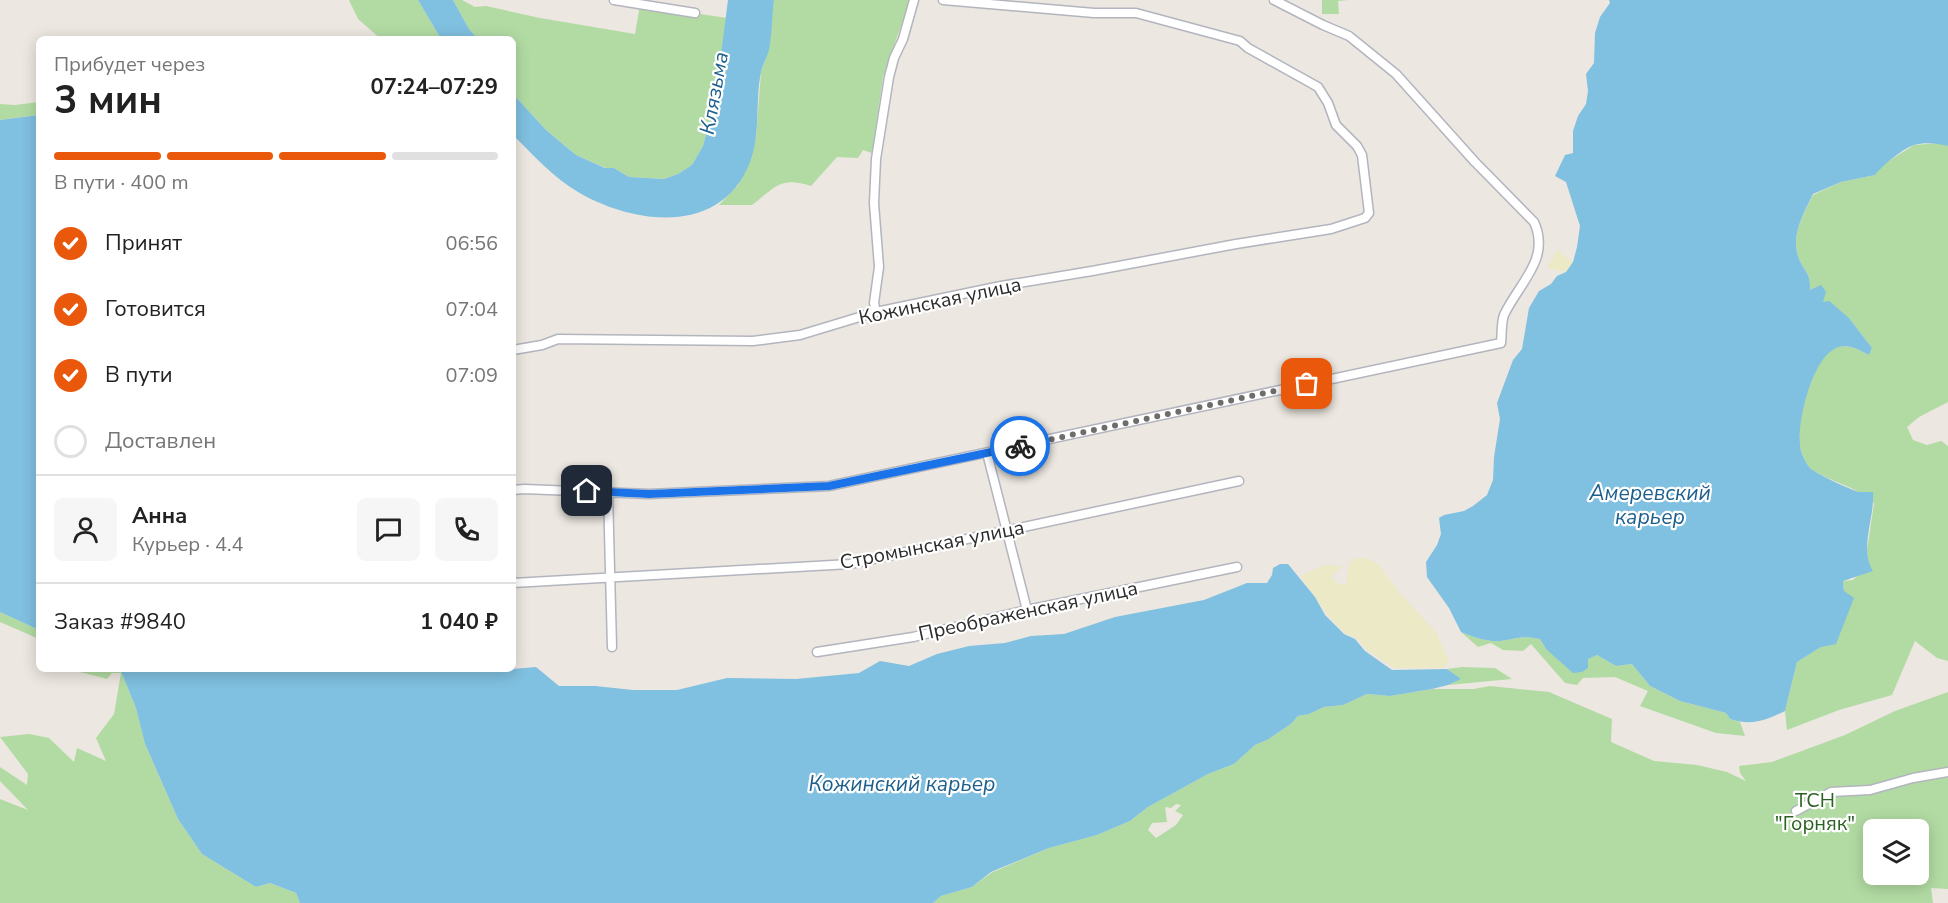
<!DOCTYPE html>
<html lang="ru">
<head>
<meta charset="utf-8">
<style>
  body { margin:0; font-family:"Nunito Sans",sans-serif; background:#f6f6f6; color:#222; height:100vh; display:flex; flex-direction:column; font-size:22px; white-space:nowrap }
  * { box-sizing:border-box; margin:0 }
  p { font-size:20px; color:#767676 }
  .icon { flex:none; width:33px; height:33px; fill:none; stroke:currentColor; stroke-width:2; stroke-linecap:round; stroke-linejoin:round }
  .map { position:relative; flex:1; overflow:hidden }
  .panel { position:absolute; left:36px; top:36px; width:480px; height:636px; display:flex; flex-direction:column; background:#fff; border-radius:9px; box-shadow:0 3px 15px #0003 }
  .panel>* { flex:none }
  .controls { position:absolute; left:1863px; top:819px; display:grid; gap:12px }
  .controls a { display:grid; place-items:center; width:66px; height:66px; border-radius:9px; background:#fff; box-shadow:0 3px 15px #0003; font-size:30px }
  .pin { position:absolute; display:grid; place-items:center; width:51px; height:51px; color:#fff; margin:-26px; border-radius:12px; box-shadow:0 3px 9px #0006 }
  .courier { position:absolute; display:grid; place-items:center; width:60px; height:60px; margin:-30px; border:4px solid #1a73e8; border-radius:50%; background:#fff; color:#222; box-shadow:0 2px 8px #0007 }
  .summary em { font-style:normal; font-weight:700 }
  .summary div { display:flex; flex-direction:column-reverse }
  .summary { display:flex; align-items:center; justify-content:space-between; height:102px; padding:0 18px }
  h1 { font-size:39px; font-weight:700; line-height:45px }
  .bar { display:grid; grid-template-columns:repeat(4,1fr); gap:9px 6px; align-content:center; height:72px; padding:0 18px }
  .bar i { height:8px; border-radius:4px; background:#e0e0e0 }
  .bar .selected { background:#ea580c }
  .bar p { grid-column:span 4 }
  .line { display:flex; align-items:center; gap:15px; padding:0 18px; border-top:2px solid #e0e0e0 }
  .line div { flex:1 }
  .round { display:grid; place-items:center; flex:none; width:63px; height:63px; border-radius:9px; background:#f6f6f6 }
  ol { padding:0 18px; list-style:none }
  li { display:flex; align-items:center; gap:18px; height:66px }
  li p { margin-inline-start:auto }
  li .icon { padding:6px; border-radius:50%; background:#ea580c; color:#fff; stroke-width:4 }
  li:last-child { color:#767676 }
  li i { width:33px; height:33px; border:3px solid #e0e0e0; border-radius:50% }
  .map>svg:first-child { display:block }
  .green { fill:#b2dba3; fill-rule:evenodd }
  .sand { fill:#ece9c7 }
  .water { fill:#80c0e0 }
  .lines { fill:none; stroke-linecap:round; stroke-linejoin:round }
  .minor-casing { stroke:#b3b5be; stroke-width:11 }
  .minor { stroke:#fff; stroke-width:8 }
  .done { stroke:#6f6d6b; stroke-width:6; stroke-dasharray:0 10.8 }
  .route { stroke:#1a73e8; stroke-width:8 }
  .labels { text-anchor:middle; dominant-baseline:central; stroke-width:4.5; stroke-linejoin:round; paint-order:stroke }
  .street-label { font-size:20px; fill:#2c2c2c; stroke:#fff }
  .park-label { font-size:20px; fill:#2c6124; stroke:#fff }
  .water-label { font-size:21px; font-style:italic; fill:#1e5f8d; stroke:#fff }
</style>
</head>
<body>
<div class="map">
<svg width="1948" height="903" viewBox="0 0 1948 903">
  <rect width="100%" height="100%" fill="#ece7e0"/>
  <path class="green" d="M349 0H418L441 39H381L358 19Z
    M453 0H462L475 7 486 6 540 18 635 34 640 5 727 18 715 102 703 146 692 165 678 174 664 179 629 177 614 168H606L576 155 546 130 513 94V39H478L469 29Z
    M774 0H910L883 77 872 153 863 150 858 158 837 157 811 186C781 176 775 187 752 205H719L738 185 756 137 761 72 768 52Z
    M1322 0H1348L1338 1 1339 14H1322Z
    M39 102V115L0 120V104L15 105Z
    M1940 143 1948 146V402L1919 417 1907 427 1913 440 1927 445 1941 441 1948 446V661L1937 658 1915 641 1892 695 1839 710 1787 730 1785 711 1797 662 1821 647 1844 591 1843 581 1853 580 1869 565 1867 551 1874 503C1868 499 1861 494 1855 490 1845 485 1815 474 1809 467 1806 464 1802 455 1801 451 1794 427 1812 354 1838 347 1850 344 1859 350 1869 355L1872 348 1849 318 1822 303 1810 290C1811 273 1805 273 1799 259 1790 236 1803 215 1813 195L1841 182 1875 175 1881 166 1914 145Z
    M0 612 39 630V639L0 622Z
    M1461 632C1473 637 1487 642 1500 641 1518 639 1521 635 1540 639L1546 649 1588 659 1597 655 1616 666 1632 664 1650 686 1680 701 1726 713 1730 719 1740 722 1745 736 1716 733 1640 706 1648 691 1615 677 1583 678 1577 685 1565 683 1531 644 1523 651 1503 650 1491 643 1478 647Z
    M1462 667 1495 668 1512 679 1448 685 1460 679 1447 669Z
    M83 669H120L136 708 145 744 178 819 202 854 256 887 270 883 296 893 300 903H0V799L28 810 0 781V767L27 785 28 774 0 737 29 734 49 738 74 762 77 748 106 761 96 738 114 714 121 673H112L107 679 80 672Z
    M1490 686 1549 692 1612 719 1611 742 1654 761 1697 765 1727 772 1746 781 1740 773 1739 766 1772 762 1845 735 1895 711 1948 692V889L1931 888 1933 903H933L941 896 972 887 991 873 1049 848 1097 835 1130 821 1148 807 1208 774 1234 764 1255 745 1267 740 1291 724 1298 716 1309 714 1324 707 1343 705 1367 694 1390 696 1432 689H1473ZM1176 804 1181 805 1175 811 1183 815 1176 825 1156 838 1148 830 1152 823 1167 822 1165 807 1171 808ZM1874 830H1918V874H1874Z"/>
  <path class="sand" d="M1557 250 1573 262 1566 272 1547 268Z
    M1355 558H1366L1378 564 1399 592 1436 632 1449 661 1444 668H1394L1367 650 1359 640 1345 633 1328 615 1300 576 1324 565 1343 566 1331 576 1338 584H1346L1349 564Z"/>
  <path class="water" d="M418 0H453L469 29 478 39H441Z
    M728 0H774C772 17 772 34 769 50 767 57 763 64 761 72 755 101 761 133 750 162 722 236 634 225 578 192 555 179 532 154 513 135V94L546 130 576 155 605 168H614L629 177 664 179 678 174 692 165 703 146 715 101Z
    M1609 0H1948V146C1938 143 1924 142 1914 145 1902 149 1882 166 1875 175L1841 182 1813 194C1803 215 1790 236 1799 259 1805 273 1811 273 1810 290L1821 285 1826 292 1823 302 1829 301 1849 318 1872 348 1869 355C1859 350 1850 344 1839 347 1812 354 1795 427 1801 451 1802 455 1806 463 1809 467 1814 473 1851 490 1859 492 1863 492 1868 492 1873 492 1875 517 1859 549 1873 571L1843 581 1844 591 1854 598 1836 644 1821 647 1797 662 1785 711C1764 721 1752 726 1730 719L1726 713 1680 701 1650 686 1632 664 1616 666 1597 655 1588 659V668L1582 672 1573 673 1546 649 1540 639C1520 635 1518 639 1500 641 1487 642 1473 637 1461 632L1449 608 1427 577 1426 562 1437 545 1441 534 1439 518 1444 515 1464 511 1473 506 1487 495 1493 480 1494 457 1500 419 1497 403 1513 360 1522 349 1529 308 1539 291 1551 284 1557 276 1566 272 1573 262 1577 247 1580 226 1566 182 1555 176 1565 155 1573 153V131L1578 116 1586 104 1588 91 1586 74 1594 63 1595 33 1600 17 1610 3Z
    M39 115V630L0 612V120Z
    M1280 564H1288L1315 597 1325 615 1344 634 1355 639 1365 651 1392 670 1447 669 1461 679 1448 685 1432 689 1390 696 1367 694 1343 705 1324 707 1309 714 1298 716 1291 724 1267 740 1255 745 1234 764 1208 774 1148 807 1130 821 1097 835 1049 848 991 872 972 887 941 896 933 903H300L296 893 270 883 256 887 202 854 178 819 145 744 136 708 120 669H513L536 667 559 686H595L633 690H677L727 678 796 679 859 673 880 661 909 666 937 654 969 646 1005 643 1031 636 1064 634 1115 617 1204 600 1247 583H1267L1272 575 1273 568Z"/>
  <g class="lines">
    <defs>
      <path id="minor" d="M614 0 695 13
        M876 312 874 303 879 267 874 203 876 159 889 77 894 58 903 39 914 0
        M513 350 542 345 558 339 753 341 800 335 876 312 1001 286 1092 271 1236 244 1331 229 1365 218 1369 213 1362 155 1357 146 1336 125 1328 103 1318 87 1248 48 1240 41 1136 13H1094L943 0
        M987 453 1027 610
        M513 490 524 489 649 494 829 486 1501 343C1502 334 1501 323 1504 315 1519 283 1551 259 1534 222L1475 162 1396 74 1349 36 1323 25 1274 0
        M608 492 612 647
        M513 583 850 564 1239 481
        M817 652 913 637 1027 610 1237 567
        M1796 811 1831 792 1870 790 1913 778 1948 772"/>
    </defs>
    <use href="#minor" class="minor-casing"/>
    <use href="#minor" class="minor"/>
  </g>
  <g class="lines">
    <path class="done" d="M1020 446 1307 384"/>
    <path class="route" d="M587 491 649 494 829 486 1020 446"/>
  </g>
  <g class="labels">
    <g class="street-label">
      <text transform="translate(940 301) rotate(-12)">Кожинская улица</text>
      <text transform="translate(932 545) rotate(-11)">Стромынская улица</text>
      <text transform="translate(1028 611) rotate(-12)">Преображенская улица</text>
    </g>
    <g class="park-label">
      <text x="1815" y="800">ТСН<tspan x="1815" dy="23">"Горняк"</tspan></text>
    </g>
    <g class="water-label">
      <text transform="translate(714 93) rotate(-80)">Клязьма</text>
      <text x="1650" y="493">Амеревский<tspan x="1650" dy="24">карьер</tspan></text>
      <text x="902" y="784">Кожинский карьер</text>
    </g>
  </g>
</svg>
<div class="controls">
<a><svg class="icon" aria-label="layers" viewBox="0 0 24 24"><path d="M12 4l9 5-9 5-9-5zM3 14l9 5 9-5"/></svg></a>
</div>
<div class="pin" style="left:1307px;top:384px;background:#ea580c"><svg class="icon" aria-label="bag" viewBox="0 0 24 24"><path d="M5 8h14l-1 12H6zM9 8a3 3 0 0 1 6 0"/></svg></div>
<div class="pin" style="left:587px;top:491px;background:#1f2937"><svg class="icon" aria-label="home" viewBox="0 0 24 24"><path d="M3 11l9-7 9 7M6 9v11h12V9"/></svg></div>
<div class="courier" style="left:1020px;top:446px"><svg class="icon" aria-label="bike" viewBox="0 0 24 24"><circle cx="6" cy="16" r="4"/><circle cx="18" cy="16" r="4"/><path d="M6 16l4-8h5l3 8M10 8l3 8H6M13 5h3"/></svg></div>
<section class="panel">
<div class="summary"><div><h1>3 мин</h1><p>Прибудет через</p></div><em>07:24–07:29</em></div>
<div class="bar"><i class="selected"></i><i class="selected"></i><i class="selected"></i><i></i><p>В пути · 400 m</p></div>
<ol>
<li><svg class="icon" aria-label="check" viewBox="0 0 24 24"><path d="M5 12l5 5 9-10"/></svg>Принят<p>06:56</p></li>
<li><svg class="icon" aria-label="check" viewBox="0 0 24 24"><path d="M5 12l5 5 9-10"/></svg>Готовится<p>07:04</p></li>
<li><svg class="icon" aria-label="check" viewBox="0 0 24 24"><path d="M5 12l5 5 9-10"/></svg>В пути<p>07:09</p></li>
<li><i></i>Доставлен</li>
</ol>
<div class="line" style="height:108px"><a class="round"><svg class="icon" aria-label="person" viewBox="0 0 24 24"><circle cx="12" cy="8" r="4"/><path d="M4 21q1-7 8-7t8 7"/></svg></a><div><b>Анна</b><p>Курьер · 4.4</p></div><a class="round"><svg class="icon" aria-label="chat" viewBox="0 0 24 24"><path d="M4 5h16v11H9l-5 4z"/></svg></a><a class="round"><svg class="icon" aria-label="phone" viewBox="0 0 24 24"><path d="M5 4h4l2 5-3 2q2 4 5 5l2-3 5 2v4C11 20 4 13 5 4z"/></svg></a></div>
<div class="line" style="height:78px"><div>Заказ #9840</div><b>1 040 ₽</b></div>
</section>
</div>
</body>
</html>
